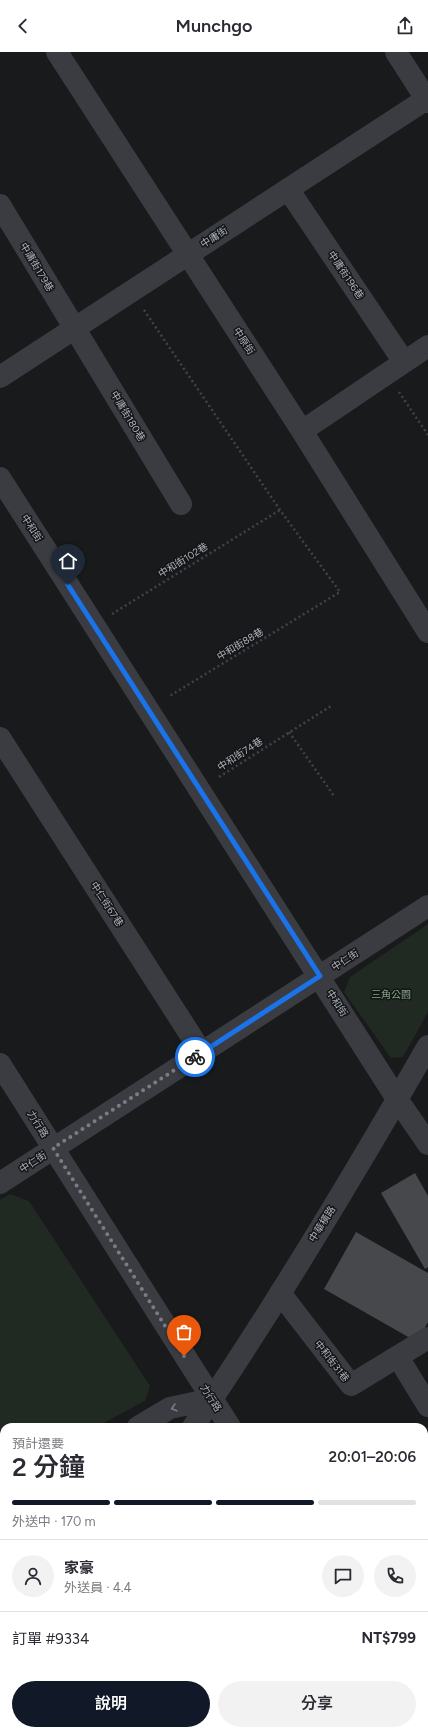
<!DOCTYPE html>
<html lang="zh-TW">
<head>
<meta charset="utf-8">
<style>
  body { margin:0; font-family:Figtree,"Noto Sans TC",sans-serif; background:#f2f2f3; color:#2b2b33; height:100vh; display:flex; flex-direction:column; font-size:15px; white-space:nowrap }
  * { box-sizing:border-box; margin:0 }
  p { font-size:13px; color:#7c7c81 }
  .icon { flex:none; width:22px; height:22px; fill:none; stroke:currentColor; stroke-width:2; stroke-linecap:round; stroke-linejoin:round }
  .map { position:relative; flex:1; overflow:hidden }
  .side { position:absolute; left:0px; top:1371px; width:428px; height:312px; display:flex; flex-direction:column; background:#fff; border-radius:12px 12px 0 0; box-shadow:0 1px 3px #0004 }
  .side>* { flex:none }
  .pin { position:absolute; display:grid; place-items:center; width:34px; height:34px; color:#fff; margin:-41px -17px; border-radius:50% 50% 50% 0; rotate:-45deg; box-shadow:0 0 4px #0007 }
  .pin .icon { rotate:45deg }
  .courier { position:absolute; display:grid; place-items:center; width:40px; height:40px; margin:-20px; border:3px solid #1a73e8; border-radius:50%; background:#fff; color:#222; box-shadow:0 1px 5px #0007 }
  .head em { font-style:normal; font-weight:600 }
  .head div { display:flex; flex-direction:column-reverse }
  .head { display:flex; align-items:center; justify-content:space-between; height:68px; padding:0 12px }
  h1 { font-size:26px; font-weight:600; line-height:30px }
  .bar { display:grid; grid-template-columns:repeat(4,1fr); gap:6px 4px; align-content:center; height:48px; padding:0 12px }
  .bar i { height:5px; border-radius:3px; background:#e1e1e2 }
  .bar .selected { background:#111827 }
  .bar p { grid-column:span 4 }
  .line { display:flex; align-items:center; gap:10px; padding:0 12px; border-top:1px solid #e1e1e2 }
  .line div { flex:1 }
  .round { display:grid; place-items:center; flex:none; width:42px; height:42px; border-radius:21px; background:#f2f2f3 }
  .cta { display:flex; gap:8px; margin-top:auto; padding:8px 12px }
  .cta a { flex:1; height:46px; border-radius:24px; background:#111827; color:#fff; font-size:16px; font-weight:600; line-height:46px; text-align:center }
  .cta a+a { background:#f2f2f3; color:#2b2b33 }
  header { display:flex; justify-content:space-between; align-items:center; height:52px; padding:0 12px; background:#fff; font-size:18px; font-weight:600 }
  .map>svg:first-child { display:block }
  .green { fill:#212a22 }
  .building { fill:#46484c }
  .lines { fill:none; stroke-linecap:round; stroke-linejoin:round }
  .path { stroke:#404348; stroke-width:2.5; stroke-dasharray:2 3; stroke-linecap:butt }
  .minor { stroke:#3a3c41; stroke-width:22 }
  .major { stroke:#565960; stroke-width:22 }
  .oneway { stroke:#797d84 }
  .done { stroke:#797d83; stroke-width:4; stroke-dasharray:0 7.2 }
  .route { stroke:#1a73e8; stroke-width:5 }
  .labels { text-anchor:middle; dominant-baseline:central; stroke-width:3; stroke-linejoin:round; paint-order:stroke }
  .street-label { font-size:10px; fill:#acb2bb; stroke:#141517 }
  .park-label { font-size:10px; fill:#84a683; stroke:#141517 }
</style>
</head>
<body>
<header><svg class="icon" aria-label="back" viewBox="0 0 24 24"><path d="M15 5l-7 7 7 7"/></svg>Munchgo<svg class="icon" aria-label="share" viewBox="0 0 24 24"><path d="M12 15V3M7 8l5-5 5 5M5 13v7h14v-7"/></svg></header>
<div class="map">
<svg width="428" height="1683" viewBox="0 0 428 1683">
  <rect width="100%" height="100%" fill="#191a1c"/>
  <path class="green" d="M428 872V960L403 1005 391 1006 344 940 350 925Z
    M10 1142 29 1149 150 1334 145 1349 96 1375H4V1425L0 1427V1148Z
    M4 1487V1618L0 1621V1489Z"/>
  <path class="building" d="M415 1121 428 1144V1215L425 1217 381 1141Z
    M356 1180 428 1221V1270L417 1290 324 1237Z
    M428 1469V1500L424 1503V1472Z
    M141 1679H159L162 1683H135Z
    M218 1679H252L255 1683H221Z
    M257 1679H304L297 1683H259Z"/>
  <g class="lines">
    <path class="path" d="M144 258 280 458 340 540 168 645
      M399 340 428 383
      M112 562 280 458
      M289 680 334 744
      M219 725 331 654
      M0 1521 4 1520"/>
    <path class="minor" d="M57 0 302 379 428 580
      M396 0 428 50
      M288 137 404 310
      M0 153 181 452
      M0 325 428 46
      M302 379 428 294
      M0 426 397 1047 428 1092
      M0 686 202 1001
      M0 1012 230 1375
      M0 1131 428 854
      M280 1241 351 1333 428 1286
      M398 1305 428 1354
      M138 1375 170 1356 212 1347
      M193 1375C277 1252 354 1123 428 994
      M0 1457 4 1454
      M0 1654 4 1652
      M420 1679 423 1683
      M46 1683 47 1679"/>
    <path class="major" d="M424 1643 428 1642
      M354 1683 360 1679"/>
  </g>
  <defs><path id="oneway-chevron" d="M-2-3.5L2.5 0L-2 3.5" fill="none" stroke-width="1.6" stroke-linecap="round" stroke-linejoin="round"/></defs>
  <use class="oneway" href="#oneway-chevron" transform="translate(174 1356) rotate(164)"/>
  <g class="lines">
    <path class="done" d="M184 1304 53 1096 195 1005"/>
    <path class="route" d="M68 533 320 924 195 1005"/>
  </g>
  <g class="labels">
    <g class="street-label">
      <text transform="translate(214 185) rotate(-33)">中庸街</text>
      <text transform="translate(37 215) rotate(59)">中庸街179巷</text>
      <text transform="translate(346 223) rotate(56)">中庸街196巷</text>
      <text transform="translate(244 289) rotate(57)">中原街</text>
      <text transform="translate(128 364) rotate(59)">中庸街180巷</text>
      <text transform="translate(32 476) rotate(57)">中和街</text>
      <text transform="translate(183 508) rotate(-32)">中和街102巷</text>
      <text transform="translate(240 592) rotate(-31)">中和街88巷</text>
      <text transform="translate(240 702) rotate(-33)">中和街74巷</text>
      <text transform="translate(107 852) rotate(57)">中仁街67巷</text>
      <text transform="translate(345 908) rotate(-33)">中仁街</text>
      <text transform="translate(337 951) rotate(57)">中和街</text>
      <text transform="translate(38 1072) rotate(58)">力行路</text>
      <text transform="translate(33 1110) rotate(-33)">中仁街</text>
      <text transform="translate(322 1172) rotate(-58)">中華橫路</text>
      <text transform="translate(332 1309) rotate(52)">中和街31巷</text>
      <text transform="translate(211 1346) rotate(57)">力行路</text>
    </g>
    <g class="park-label">
      <text x="391" y="942">三角公園</text>
    </g>
  </g>
</svg>
<div class="pin" style="left:184px;top:1304px;background:#ea580c"><svg class="icon" aria-label="bag" viewBox="0 0 24 24"><path d="M5 8h14l-1 12H6zM9 8a3 3 0 0 1 6 0"/></svg></div>
<div class="pin" style="left:68px;top:533px;background:#1f2937"><svg class="icon" aria-label="home" viewBox="0 0 24 24"><path d="M3 11l9-7 9 7M6 9v11h12V9"/></svg></div>
<div class="courier" style="left:195px;top:1005px"><svg class="icon" aria-label="bike" viewBox="0 0 24 24"><circle cx="6" cy="16" r="4"/><circle cx="18" cy="16" r="4"/><path d="M6 16l4-8h5l3 8M10 8l3 8H6M13 5h3"/></svg></div>
<section class="side">
<div class="head"><div><h1>2 分鐘</h1><p>預計還要</p></div><em>20:01–20:06</em></div>
<div class="bar"><i class="selected"></i><i class="selected"></i><i class="selected"></i><i></i><p>外送中 · 170 m</p></div>
<div class="line" style="height:72px"><a class="round"><svg class="icon" aria-label="person" viewBox="0 0 24 24"><circle cx="12" cy="8" r="4"/><path d="M4 21q1-7 8-7t8 7"/></svg></a><div><b>家豪</b><p>外送員 · 4.4</p></div><a class="round"><svg class="icon" aria-label="chat" viewBox="0 0 24 24"><path d="M4 5h16v11H9l-5 4z"/></svg></a><a class="round"><svg class="icon" aria-label="phone" viewBox="0 0 24 24"><path d="M5 4h4l2 5-3 2q2 4 5 5l2-3 5 2v4C11 20 4 13 5 4z"/></svg></a></div>
<div class="line" style="height:52px"><div>訂單 #9334</div><b>NT$799</b></div>
<div class="cta"><a>說明</a><a>分享</a></div>
</section>
</div>
</body>
</html>
